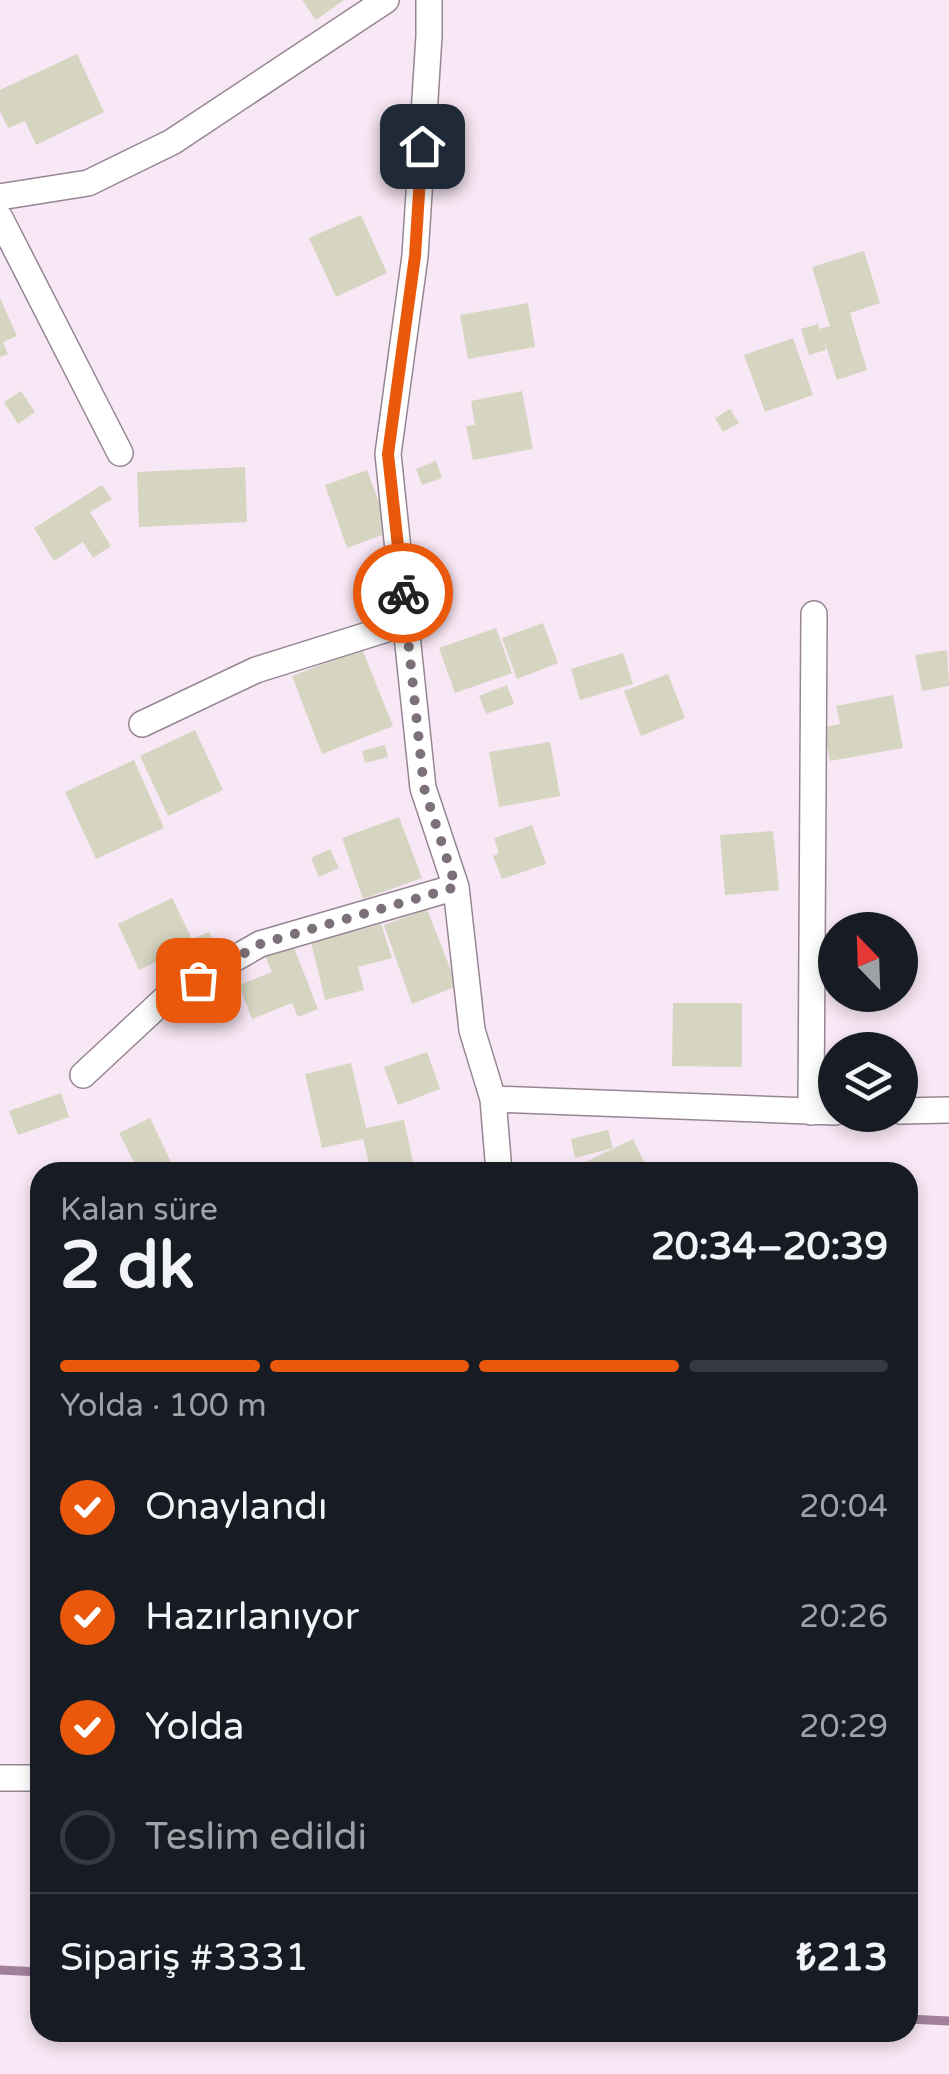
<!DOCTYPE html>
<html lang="tr">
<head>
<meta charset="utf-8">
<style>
  body { margin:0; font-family:"Varela Round",sans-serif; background:#20242c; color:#f1f3f6; height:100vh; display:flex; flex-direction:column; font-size:38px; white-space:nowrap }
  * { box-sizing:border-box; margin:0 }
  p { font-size:32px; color:#9ea1a6 }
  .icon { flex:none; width:55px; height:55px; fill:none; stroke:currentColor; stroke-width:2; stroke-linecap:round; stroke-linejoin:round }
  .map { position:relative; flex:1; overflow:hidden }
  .drawer { position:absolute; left:30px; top:1162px; width:888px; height:880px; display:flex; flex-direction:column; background:#171b24; border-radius:30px; box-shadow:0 5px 15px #0003 }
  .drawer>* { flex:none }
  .needle { width:65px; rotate:337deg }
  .controls { position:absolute; left:818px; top:912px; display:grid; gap:20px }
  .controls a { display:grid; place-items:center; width:100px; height:100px; border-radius:50%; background:#171b24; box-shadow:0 5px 15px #0003; font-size:50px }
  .pin { position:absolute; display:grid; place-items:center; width:85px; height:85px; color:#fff; margin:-42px; border-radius:20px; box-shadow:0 5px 15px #0006 }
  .courier { position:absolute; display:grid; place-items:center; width:100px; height:100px; margin:-50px; border:8px solid #ea580c; border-radius:50%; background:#fff; color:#222; box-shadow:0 2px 12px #0007 }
  .headline em { font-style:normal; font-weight:700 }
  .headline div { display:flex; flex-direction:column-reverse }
  .headline { display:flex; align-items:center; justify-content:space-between; height:170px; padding:0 30px }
  h1 { font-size:65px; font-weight:700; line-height:75px }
  .bar { display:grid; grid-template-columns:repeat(4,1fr); gap:15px 10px; align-content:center; height:120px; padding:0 30px }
  .bar i { height:12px; border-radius:8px; background:#363941 }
  .bar .active { background:#ea580c }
  .bar p { grid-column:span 4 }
  .line { display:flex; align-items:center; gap:25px; padding:0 30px; border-top:2px solid #363941 }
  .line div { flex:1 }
  ol { padding:0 30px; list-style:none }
  li { display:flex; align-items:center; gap:30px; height:110px }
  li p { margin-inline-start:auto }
  li .icon { padding:10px; border-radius:50%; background:#ea580c; color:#fff; stroke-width:4 }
  li:last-child { color:#9ea1a6 }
  li i { width:55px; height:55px; border:5px solid #363941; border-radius:50% }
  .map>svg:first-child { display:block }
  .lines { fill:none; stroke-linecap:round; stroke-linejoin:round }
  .stream { stroke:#a2809c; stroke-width:9 }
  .building { fill:#d6d5c2 }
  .minor-casing { stroke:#968693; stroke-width:28 }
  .minor { stroke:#fff; stroke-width:25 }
  .done { stroke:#7c717a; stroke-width:10; stroke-dasharray:0 18 }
  .route { stroke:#ea580c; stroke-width:12 }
</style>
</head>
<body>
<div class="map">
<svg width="949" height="2074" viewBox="0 0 949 2074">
  <rect width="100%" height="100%" fill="#f8e7f4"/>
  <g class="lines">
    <path class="stream" d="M0 1970 40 1972
      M908 2019 949 2021"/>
  </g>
  <path class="building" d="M302 0H344L316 20Z
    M77 54 104 112 36 145 25 121 8 128 0 111V90Z
    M361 215 387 273 336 297 309 238Z
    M864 251 880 303 850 313 867 370 837 380 824 340 826 350 809 355 801 329 818 324 819 329 830 326 812 267Z
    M0 298 17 336 3 342 8 354 0 357Z
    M528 303 535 347 468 359 460 315Z
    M793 338 813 395 765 412 744 355Z
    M21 391 35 412 18 424 4 402Z
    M522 391 533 449 473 460 466 426 475 425 471 401Z
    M730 409 739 423 723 432 715 418Z
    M436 461 442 478 422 485 416 469Z
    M245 467 247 522 139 527 137 472Z
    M367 470 390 532 347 548 325 485Z
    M102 485 112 499 90 512 111 546 93 558 83 542 54 561 34 528Z
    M543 623 558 663 517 679 502 638Z
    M496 628 512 673 455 693 439 648Z
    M362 649 393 726 322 754 292 676Z
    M947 650 949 686 922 691 915 655Z
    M623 653 633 684 580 700 571 669Z
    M668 674 685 718 641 736 624 691Z
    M507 685 514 704 486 714 479 696Z
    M893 695 903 748 830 761 824 727 840 724 836 706Z
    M195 730 223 790 168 816 140 756Z
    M550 742 560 796 499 807 489 752Z
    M385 745 388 757 365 763 362 751Z
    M134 760 164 828 96 859 65 792Z
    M399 817 422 878 363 899 342 838Z
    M532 825 546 864 502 879 493 856 499 853 494 838Z
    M773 831 779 890 725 895 720 835Z
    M330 849 339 868 319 877 311 858Z
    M172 898 192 939 209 932 220 957 169 980 160 960 139 970 118 924Z
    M427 909 457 986 412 1004 384 925Z
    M381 924 392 958 358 967 364 990 325 1000 311 942Z
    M293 945 318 1009 298 1017 292 1003 252 1019 239 985 272 972 265 956Z
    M673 1003H742V1067L672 1066Z
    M427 1052 440 1089 398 1105 384 1067Z
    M351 1063 366 1128 404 1120 415 1171 371 1172 363 1139 322 1148 305 1074Z
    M61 1093 69 1117 18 1135 9 1111Z
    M150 1118 172 1164 154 1172H139L119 1133Z
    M608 1130 613 1148 575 1158 571 1139Z
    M633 1139 649 1172H577L575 1167Z"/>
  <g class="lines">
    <defs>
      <path id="minor" d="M429 0V36L415 256 388 454 423 788 456 887 472 1030 493 1099 499 1172
        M0 197 88 183 172 142 386 0
        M0 218 120 453
        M142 724 256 670 406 623
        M83 1075 167 997 260 944 456 887
        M493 1099 835 1112
        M900 1111 949 1110
        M811 1112 814 614
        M0 1778H40"/>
    </defs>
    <use href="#minor" class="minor-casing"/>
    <use href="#minor" class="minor"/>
  </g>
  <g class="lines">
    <path class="done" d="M198 980 260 944 456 887 424 788 403 593"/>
    <path class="route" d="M403 593 388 454 415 256 422 146"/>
  </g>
</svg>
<div class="controls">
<a><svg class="needle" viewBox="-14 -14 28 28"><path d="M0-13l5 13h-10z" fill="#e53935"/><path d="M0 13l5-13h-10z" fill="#9ea1a6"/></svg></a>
<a><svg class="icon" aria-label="layers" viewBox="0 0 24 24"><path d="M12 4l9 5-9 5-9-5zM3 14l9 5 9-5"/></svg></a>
</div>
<div class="pin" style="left:198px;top:980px;background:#ea580c"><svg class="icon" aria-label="bag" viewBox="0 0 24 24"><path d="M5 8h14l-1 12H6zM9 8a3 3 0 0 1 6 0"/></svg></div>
<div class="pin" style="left:422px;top:146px;background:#1f2937"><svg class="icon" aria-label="home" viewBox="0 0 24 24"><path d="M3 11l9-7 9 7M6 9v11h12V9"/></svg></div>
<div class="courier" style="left:403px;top:593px"><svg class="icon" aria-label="bike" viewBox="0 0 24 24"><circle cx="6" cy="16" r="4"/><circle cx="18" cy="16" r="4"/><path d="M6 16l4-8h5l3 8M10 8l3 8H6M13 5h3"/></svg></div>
<section class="drawer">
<div class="headline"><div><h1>2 dk</h1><p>Kalan süre</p></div><em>20:34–20:39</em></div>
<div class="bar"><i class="active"></i><i class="active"></i><i class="active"></i><i></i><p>Yolda · 100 m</p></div>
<ol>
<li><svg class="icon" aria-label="check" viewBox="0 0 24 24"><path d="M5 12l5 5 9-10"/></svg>Onaylandı<p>20:04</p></li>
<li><svg class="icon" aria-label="check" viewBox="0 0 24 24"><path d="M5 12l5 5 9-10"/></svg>Hazırlanıyor<p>20:26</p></li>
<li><svg class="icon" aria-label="check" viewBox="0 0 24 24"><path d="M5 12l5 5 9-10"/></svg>Yolda<p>20:29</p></li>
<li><i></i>Teslim edildi</li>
</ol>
<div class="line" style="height:130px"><div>Sipariş #3331</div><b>₺213</b></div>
</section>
</div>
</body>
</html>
